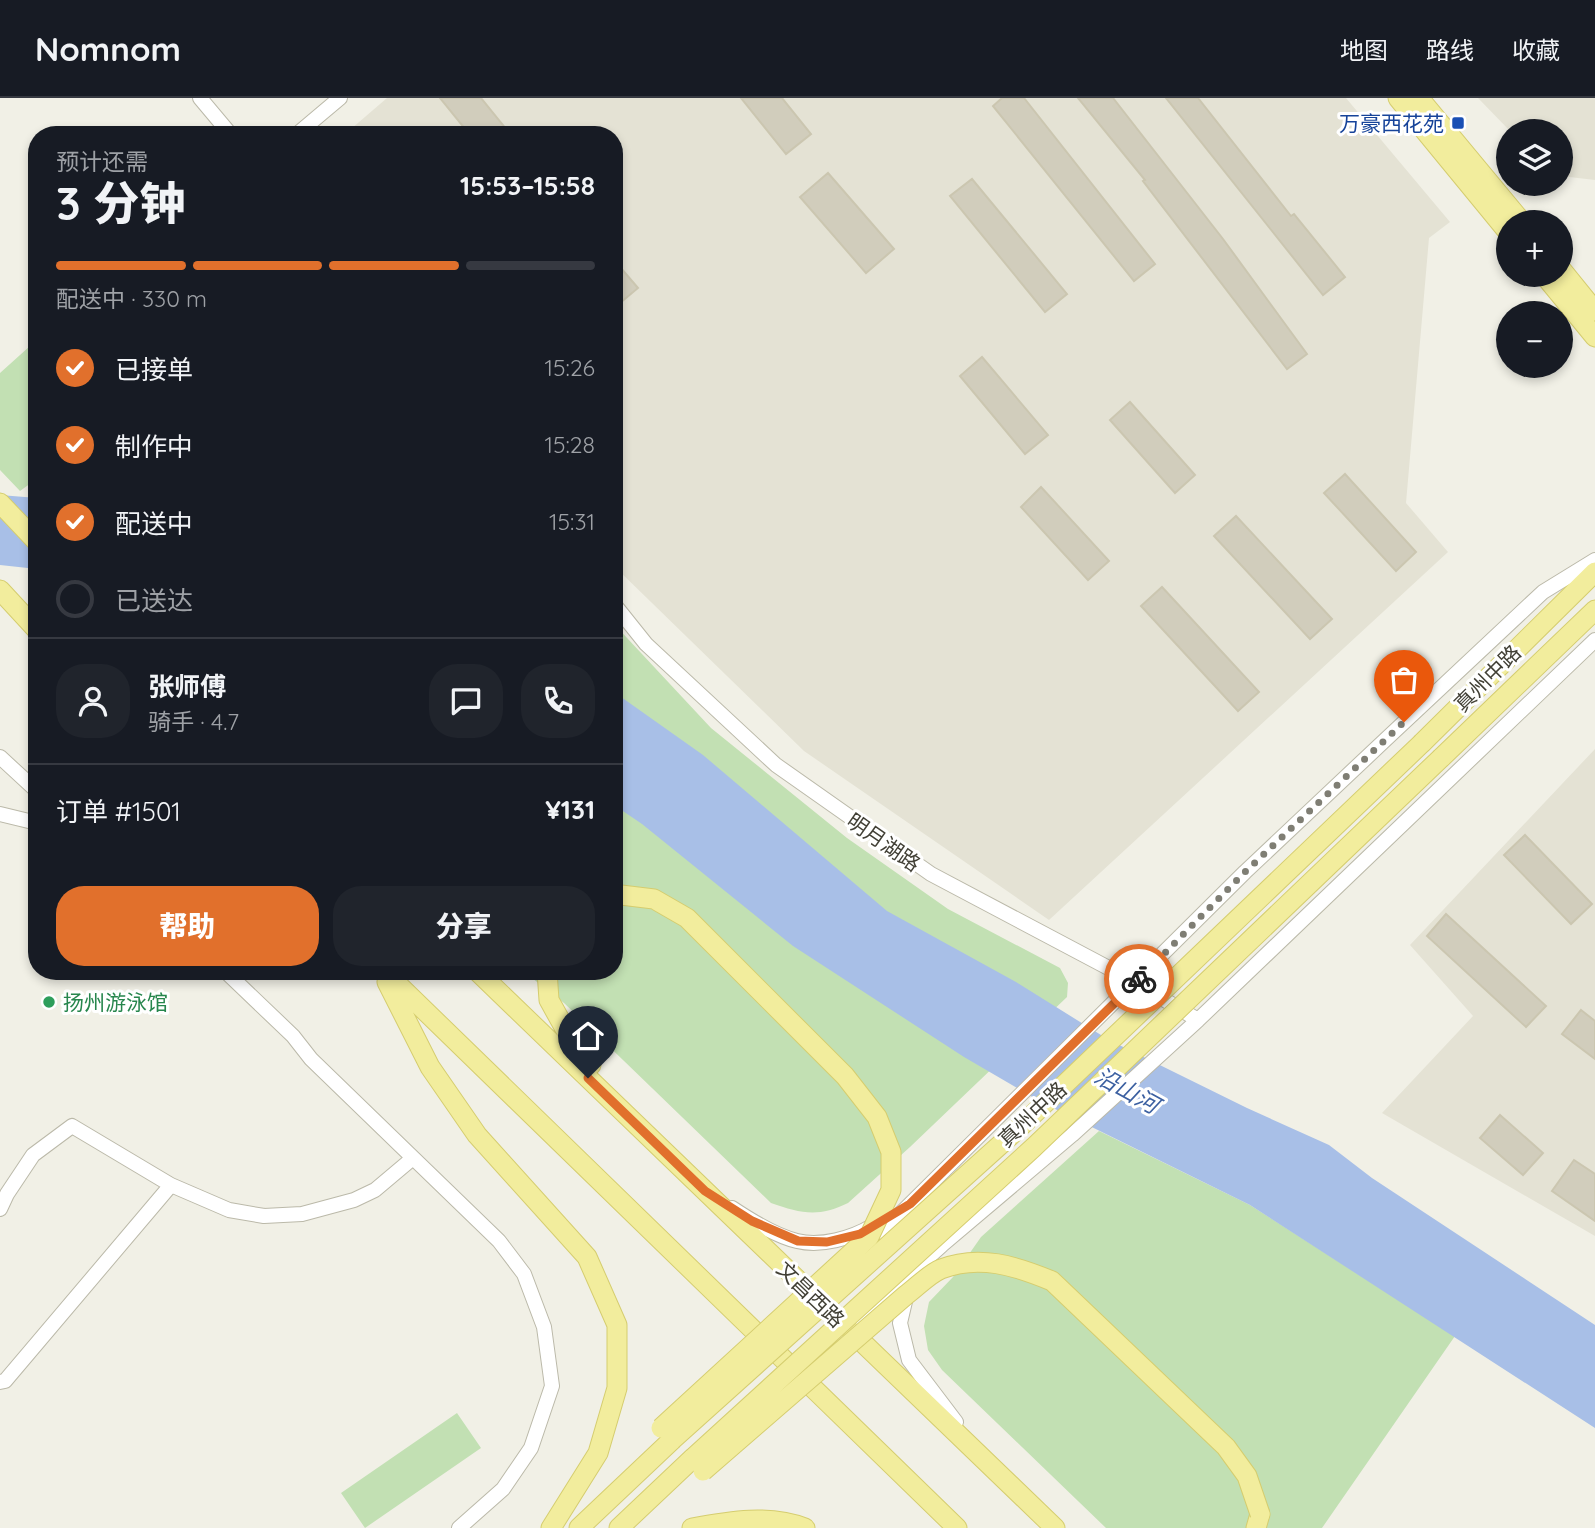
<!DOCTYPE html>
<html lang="zh">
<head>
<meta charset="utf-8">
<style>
  body { margin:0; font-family:Quicksand,"Noto Sans SC",sans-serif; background:#20242c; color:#f1f3f6; height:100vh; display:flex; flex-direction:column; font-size:26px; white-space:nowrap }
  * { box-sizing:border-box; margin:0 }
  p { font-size:23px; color:#9ea1a6 }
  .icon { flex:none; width:38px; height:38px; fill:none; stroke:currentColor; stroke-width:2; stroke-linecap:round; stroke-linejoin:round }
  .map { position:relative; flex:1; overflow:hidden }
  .panel { position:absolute; left:28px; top:28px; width:595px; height:854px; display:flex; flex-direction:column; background:#171b24; border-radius:28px; box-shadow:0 4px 10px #0003 }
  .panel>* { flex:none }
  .fabs { position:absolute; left:1496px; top:21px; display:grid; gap:14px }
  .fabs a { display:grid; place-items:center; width:77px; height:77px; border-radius:50%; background:#171b24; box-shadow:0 4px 10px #0003; font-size:35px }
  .pin { position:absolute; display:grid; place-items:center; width:60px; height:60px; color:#fff; margin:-72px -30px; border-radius:50% 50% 50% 0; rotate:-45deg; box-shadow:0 0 7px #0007 }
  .pin .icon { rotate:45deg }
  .courier { position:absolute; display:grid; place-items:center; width:70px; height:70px; margin:-35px; border:5px solid #e1702c; border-radius:50%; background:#fff; color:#222; box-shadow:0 2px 9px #0007 }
  .head em { font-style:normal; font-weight:800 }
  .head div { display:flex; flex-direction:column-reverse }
  .head { display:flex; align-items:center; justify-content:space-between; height:119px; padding:0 28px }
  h1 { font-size:46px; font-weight:800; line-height:52px }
  .bar { display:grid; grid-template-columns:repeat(4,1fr); gap:10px 7px; align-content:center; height:84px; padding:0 28px }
  .bar i { height:9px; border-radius:5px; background:#363941 }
  .bar .selected { background:#e1702c }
  .bar p { grid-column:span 4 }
  .line { display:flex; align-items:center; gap:18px; padding:0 28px; border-top:2px solid #363941 }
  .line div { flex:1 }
  .round { display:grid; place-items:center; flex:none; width:74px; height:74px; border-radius:28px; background:#20242c }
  ol { padding:0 28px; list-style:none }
  li { display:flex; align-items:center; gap:21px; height:77px }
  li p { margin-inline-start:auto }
  li .icon { padding:7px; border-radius:50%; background:#e1702c; color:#fff; stroke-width:4 }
  li:last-child { color:#9ea1a6 }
  li i { width:38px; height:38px; border:4px solid #363941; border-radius:50% }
  .cta { display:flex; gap:14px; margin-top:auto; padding:14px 28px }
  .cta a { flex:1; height:80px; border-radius:28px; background:#e1702c; color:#fff; font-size:28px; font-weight:800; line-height:80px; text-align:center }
  .cta a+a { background:#20242c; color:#f1f3f6 }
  header { display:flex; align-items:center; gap:42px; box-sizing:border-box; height:98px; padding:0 35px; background:#171b24; border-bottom:2px solid #363941 }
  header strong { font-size:33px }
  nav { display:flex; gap:38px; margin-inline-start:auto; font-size:24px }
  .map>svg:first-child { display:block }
  .residential { fill:#e4e2d4 }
  .green { fill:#c2e0b3 }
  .water { fill:#a8bfe7 }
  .building { fill:#d1cdbc; stroke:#cbc6b0; stroke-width:2 }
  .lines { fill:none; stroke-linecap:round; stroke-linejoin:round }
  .minor-casing { stroke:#bbb9a9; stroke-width:16 }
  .major-casing { stroke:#d5cd6f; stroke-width:21 }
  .minor { stroke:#fff; stroke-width:14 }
  .major { stroke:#f2ed9d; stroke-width:19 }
  .major-bridge-casing { stroke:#d5cd6f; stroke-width:21; stroke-linecap:butt }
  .major-bridge { stroke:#f2ed9d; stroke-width:19 }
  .done { stroke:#7f7e74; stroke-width:7; stroke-dasharray:0 12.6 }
  .route { stroke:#e1702c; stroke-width:9 }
  .transit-dot { fill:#1a4fb4; stroke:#fff; stroke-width:2.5 }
  .leisure-dot { fill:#2e9e5b; stroke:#fff; stroke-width:2.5 }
  .labels { text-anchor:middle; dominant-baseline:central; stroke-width:6; stroke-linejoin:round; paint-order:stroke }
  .transit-label { font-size:21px; fill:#164399; stroke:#fff; text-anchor:end }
  .street-label { font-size:21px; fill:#424036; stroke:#fff }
  .leisure-label { font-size:21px; fill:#27864d; stroke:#fff; text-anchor:start }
  .water-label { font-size:23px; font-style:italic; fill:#3c60a1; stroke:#fff }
</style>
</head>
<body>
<header>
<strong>Nomnom</strong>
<nav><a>地图</a><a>路线</a><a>收藏</a></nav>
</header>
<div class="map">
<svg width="1595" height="1430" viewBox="0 0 1595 1430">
  <rect width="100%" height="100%" fill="#f1f0e6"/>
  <path class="residential" d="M387 0H1346L1450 124 1429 140 1406 405 1448 454 1049 822 804 653 614 468V37H344Z
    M1478 0H1595V82L1561 78V33H1510Z
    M1595 651V1138L1382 1015 1473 918 1410 847Z"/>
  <path class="green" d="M30 248 37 257V391L31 385 20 393 0 372V275Z
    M614 526 711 630 847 740 948 811 1060 870 1068 885 1067 899 910 1049 848 1105C818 1120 800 1115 771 1105L564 905 523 873H614Z
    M1099 1033 1250 1107 1455 1238 1322 1430H1106L942 1272 928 1252 924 1228 929 1204 953 1179 981 1139Z
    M457 1315 481 1350 365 1430 341 1395Z"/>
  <path class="water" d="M0 397 37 400V471L0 467Z
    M614 594 703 657 887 813 1016 884 1109 942 1247 1010 1329 1047 1372 1080 1595 1227V1330L1250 1107 1041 1004 964 959 793 848 642 726 614 707Z"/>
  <path class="building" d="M440 0H481L511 37H470Z
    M741 0H782L811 36 786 56Z
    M1002 0H1024L1155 166 1134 183 993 8Z
    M1078 0H1113L1223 141 1307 256 1287 271 1143 83 1145 82Z
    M1166 0H1198L1291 118 1294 116 1345 179 1323 197Z
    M828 75 894 151 866 175 800 99Z
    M972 81 1067 196 1045 214 950 98Z
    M614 162 638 190 614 210Z
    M982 259 1048 337 1025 356 960 278Z
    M1130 304 1195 377 1175 395 1110 322Z
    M1345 376 1416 454 1396 473 1324 395Z
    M1041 389 1109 463 1088 482 1021 409Z
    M1236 418 1332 521 1310 541 1214 438Z
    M1162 489 1259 594 1238 613 1141 508Z
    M1525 737 1592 806 1571 826 1504 757Z
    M1446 816 1546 908 1526 929 1427 838Z
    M1581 912 1595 923V961L1562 936Z
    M1500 1017 1543 1055 1523 1077 1480 1040Z
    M1574 1062 1595 1076V1123L1552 1093Z"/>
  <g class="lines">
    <defs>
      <path id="minor" d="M200 0 231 37
        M296 37 340 0
        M614 506 646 546 776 667 931 776 1135 884 1198 922
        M0 659 37 693
        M0 716 37 725
        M225 873 293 938 311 961 499 1143 524 1176 544 1229 552 1288 531 1350 503 1391 459 1430
        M732 1110C750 1122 776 1138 797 1143 821 1149 852 1140 872 1128
        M0 1111 7 1096 33 1057 72 1028 171 1087 229 1112 264 1118 302 1116 354 1102 375 1092 413 1060
        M869 1147 1245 774 1384 643 1543 494 1595 462
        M907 1195 900 1225 909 1262 956 1324
        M799 1276 942 1147 1072 1037 1198 922 1595 542
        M0 1284 5 1283 171 1087"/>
      <path id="major" d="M1398 0 1508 134
        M1419 0 1522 124
        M1561 171 1595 213
        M1544 177 1595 239
        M0 405 37 444
        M0 492 37 532
        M1422 645 1595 474
        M1441 660 1595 512
        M384 873 957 1430
        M477 873 1055 1430
        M547 873 549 902 574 947 591 967
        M387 884 430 969 477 1037 587 1159 617 1227V1290L598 1355 551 1430
        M579 1430 672 1342
        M619 1430 693 1360
        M692 1430C730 1423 769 1416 805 1430
        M1256 1430 1260 1416"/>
    </defs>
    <use href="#minor" class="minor-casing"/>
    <use href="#major" class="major-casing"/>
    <use href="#minor" class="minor"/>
    <use href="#major" class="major"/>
    <defs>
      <path id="major-bridge" d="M621 797 654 801 687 820 845 978 877 1019 891 1054V1092L869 1139 661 1330
        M672 1342 1020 1029 1422 645
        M693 1360 1034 1049 1441 660
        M703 1373 906 1197C917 1189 929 1176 941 1171 979 1156 1016 1168 1052 1183L1226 1349 1247 1378 1260 1416"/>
    </defs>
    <use href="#major-bridge" class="major-bridge-casing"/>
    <use href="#major-bridge" class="major-bridge"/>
  </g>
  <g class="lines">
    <path class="done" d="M1139 881 1245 774 1404 624"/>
    <path class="route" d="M588 980 705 1093 752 1123 798 1143 827 1144 860 1136 910 1106 1139 881"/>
  </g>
  <rect class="transit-dot" x="1451" y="18" width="14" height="14" rx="3.5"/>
  <circle class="leisure-dot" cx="49" cy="904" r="7"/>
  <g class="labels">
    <g class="transit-label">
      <text x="1444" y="25">万豪西花苑</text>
    </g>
    <g class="street-label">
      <text transform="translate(1487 580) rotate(-45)">真州中路</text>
      <text transform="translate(884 744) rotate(35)">明月湖路</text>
      <text transform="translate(1032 1016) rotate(-43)">真州中路</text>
      <text transform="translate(811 1196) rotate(44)">文昌西路</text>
    </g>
    <g class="leisure-label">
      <text x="63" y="904">扬州游泳馆</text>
    </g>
    <g class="water-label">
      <text transform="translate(1127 992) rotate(29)">沿山河</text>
    </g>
  </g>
</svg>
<div class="fabs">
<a><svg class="icon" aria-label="layers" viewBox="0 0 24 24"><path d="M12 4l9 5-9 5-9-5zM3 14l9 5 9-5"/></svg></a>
<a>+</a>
<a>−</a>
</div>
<div class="pin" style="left:1404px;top:624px;background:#ea580c"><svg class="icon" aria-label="bag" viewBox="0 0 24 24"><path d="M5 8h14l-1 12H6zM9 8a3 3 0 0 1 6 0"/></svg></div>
<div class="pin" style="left:588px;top:980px;background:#1f2937"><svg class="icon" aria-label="home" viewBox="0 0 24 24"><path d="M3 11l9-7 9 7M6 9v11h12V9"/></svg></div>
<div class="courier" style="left:1139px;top:881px"><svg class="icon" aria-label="bike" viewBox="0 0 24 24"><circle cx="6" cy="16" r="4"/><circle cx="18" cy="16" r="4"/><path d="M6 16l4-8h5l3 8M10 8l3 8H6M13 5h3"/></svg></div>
<section class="panel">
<div class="head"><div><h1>3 分钟</h1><p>预计还需</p></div><em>15:53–15:58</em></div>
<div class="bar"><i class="selected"></i><i class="selected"></i><i class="selected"></i><i></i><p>配送中 · 330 m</p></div>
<ol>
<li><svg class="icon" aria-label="check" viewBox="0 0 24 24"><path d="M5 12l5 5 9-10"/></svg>已接单<p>15:26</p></li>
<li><svg class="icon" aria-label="check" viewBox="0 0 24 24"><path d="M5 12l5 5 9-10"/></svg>制作中<p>15:28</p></li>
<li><svg class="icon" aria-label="check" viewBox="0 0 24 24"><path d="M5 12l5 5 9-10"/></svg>配送中<p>15:31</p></li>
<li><i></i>已送达</li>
</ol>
<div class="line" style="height:126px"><a class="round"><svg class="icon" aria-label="person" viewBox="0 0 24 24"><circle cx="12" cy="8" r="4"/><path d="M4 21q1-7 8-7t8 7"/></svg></a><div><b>张师傅</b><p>骑手 · 4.7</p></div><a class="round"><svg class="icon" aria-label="chat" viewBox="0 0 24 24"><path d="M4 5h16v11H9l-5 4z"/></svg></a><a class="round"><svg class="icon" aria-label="phone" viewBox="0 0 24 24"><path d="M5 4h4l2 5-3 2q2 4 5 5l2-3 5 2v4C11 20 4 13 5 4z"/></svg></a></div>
<div class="line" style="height:91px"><div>订单 #1501</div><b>¥131</b></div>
<div class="cta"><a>帮助</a><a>分享</a></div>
</section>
</div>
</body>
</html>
